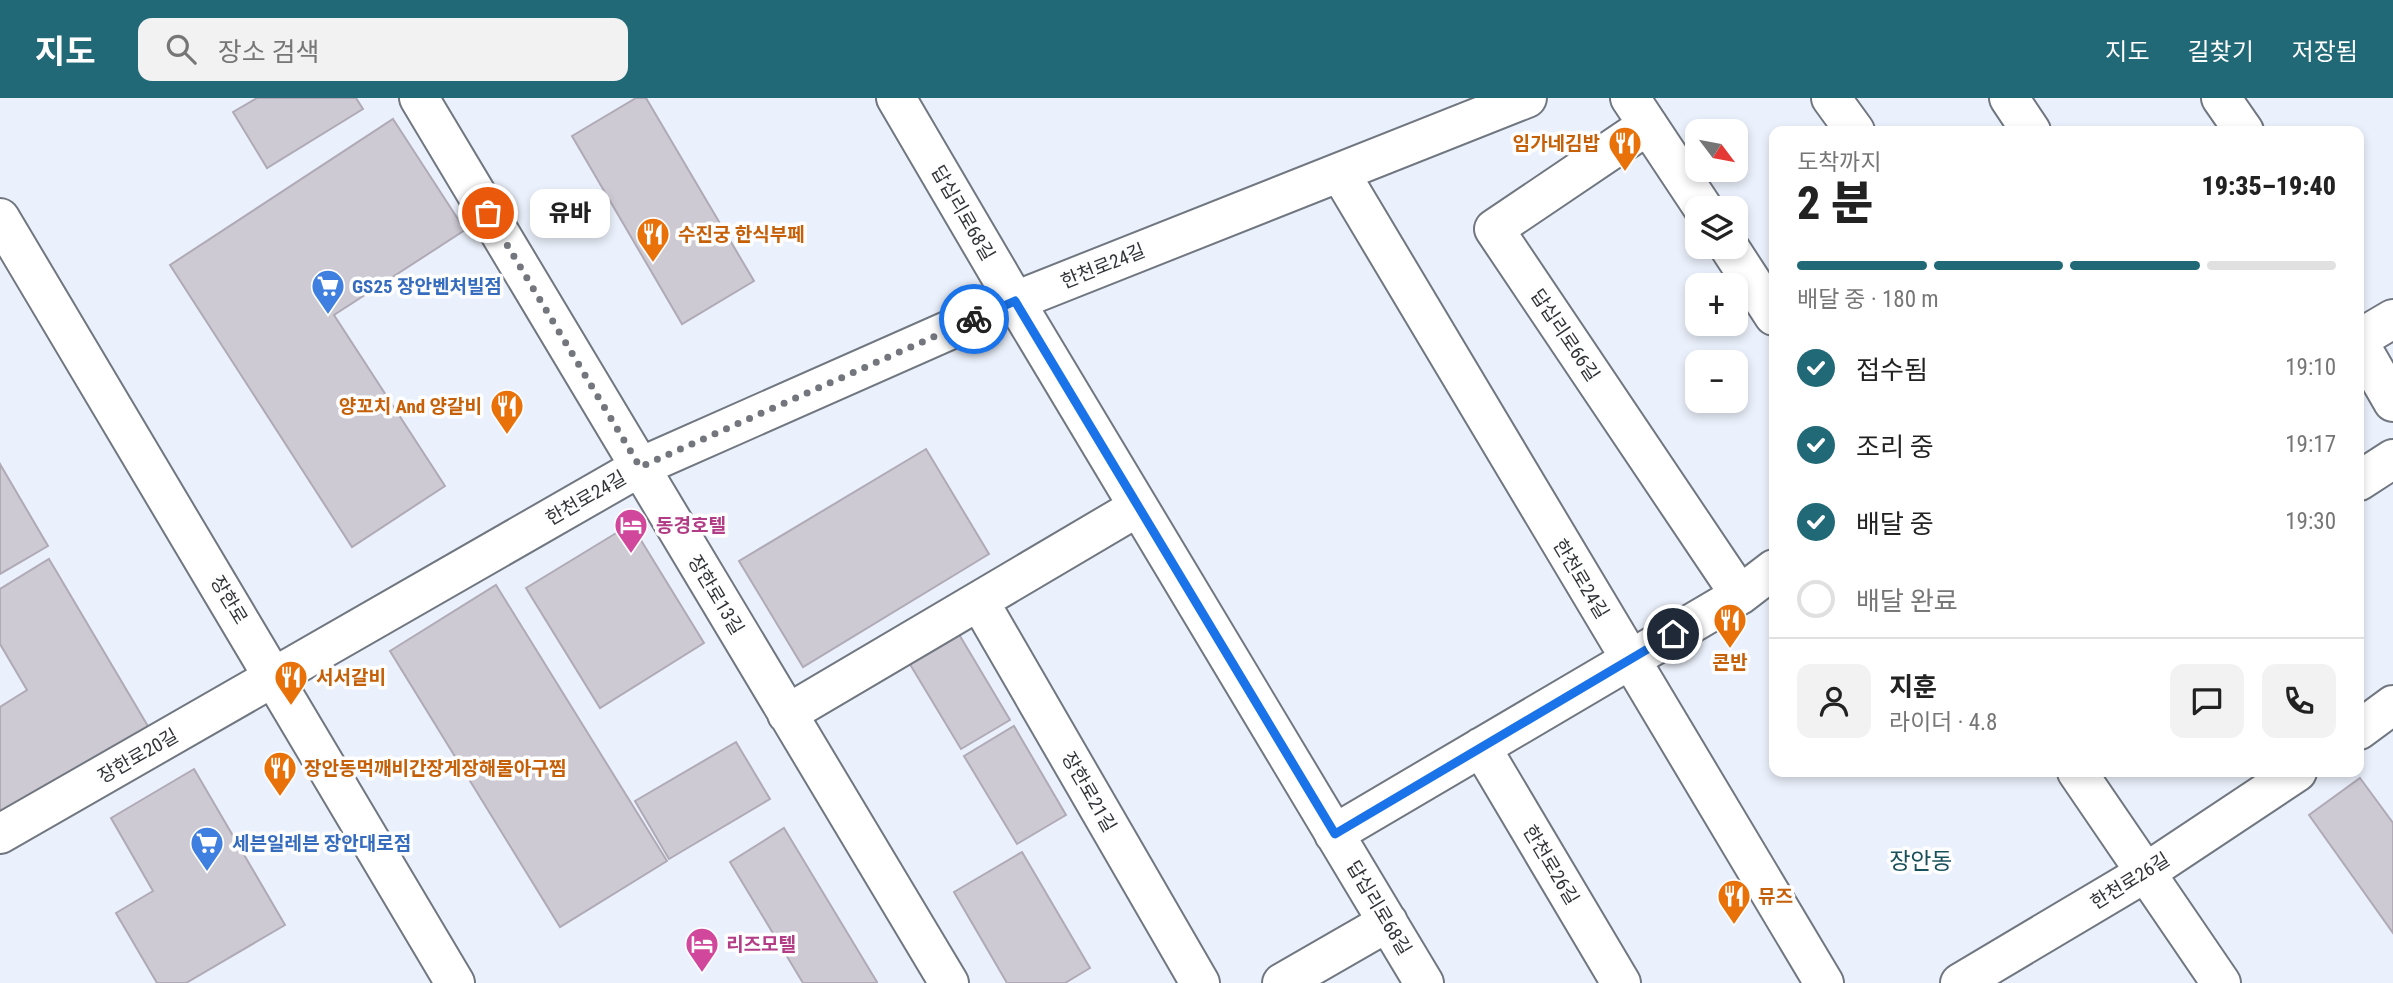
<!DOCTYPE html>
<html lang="ko">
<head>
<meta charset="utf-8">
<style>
  body { margin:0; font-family:"Roboto Condensed","Noto Sans KR",sans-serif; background:#f2f2f2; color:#222; height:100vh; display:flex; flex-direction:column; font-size:26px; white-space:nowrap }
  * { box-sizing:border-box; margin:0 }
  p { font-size:23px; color:#767676 }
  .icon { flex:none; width:38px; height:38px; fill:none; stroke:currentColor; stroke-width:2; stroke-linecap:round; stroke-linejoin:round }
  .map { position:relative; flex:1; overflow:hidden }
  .sheet { position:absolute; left:1769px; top:28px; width:595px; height:651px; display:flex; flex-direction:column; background:#fff; border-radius:14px; box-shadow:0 4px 10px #0003 }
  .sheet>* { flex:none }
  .needle { width:46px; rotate:122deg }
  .tools { position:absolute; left:1685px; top:21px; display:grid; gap:14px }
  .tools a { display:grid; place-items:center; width:63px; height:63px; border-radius:14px; background:#fff; box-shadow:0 4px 10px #0003; font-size:35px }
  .pin { position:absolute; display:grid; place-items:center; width:60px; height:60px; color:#fff; margin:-30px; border:4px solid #fff; border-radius:50%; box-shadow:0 2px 7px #0007 }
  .courier { position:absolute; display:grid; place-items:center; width:70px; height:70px; margin:-35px; border:5px solid #1a73e8; border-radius:50%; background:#fff; color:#222; box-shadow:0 2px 9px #0007 }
  .bubble { position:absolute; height:49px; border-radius:14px; background:#fff; box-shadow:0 4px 10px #0003; font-size:23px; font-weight:800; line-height:49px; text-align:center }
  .overview em { font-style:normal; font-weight:800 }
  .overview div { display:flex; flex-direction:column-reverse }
  .overview { display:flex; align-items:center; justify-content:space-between; height:119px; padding:0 28px }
  h1 { font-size:46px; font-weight:800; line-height:52px }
  .bar { display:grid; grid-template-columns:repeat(4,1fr); gap:10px 7px; align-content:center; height:84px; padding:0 28px }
  .bar i { height:9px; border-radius:5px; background:#e0e0e0 }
  .bar .current { background:#226977 }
  .bar p { grid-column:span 4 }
  .line { display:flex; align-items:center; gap:18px; padding:0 28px; border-top:2px solid #e0e0e0 }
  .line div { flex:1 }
  .round { display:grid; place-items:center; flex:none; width:74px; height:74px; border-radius:14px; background:#f2f2f2 }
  ol { padding:0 28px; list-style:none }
  li { display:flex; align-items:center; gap:21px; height:77px }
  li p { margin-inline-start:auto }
  li .icon { padding:7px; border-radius:50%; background:#226977; color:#fff; stroke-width:4 }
  li:last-child { color:#767676 }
  li i { width:38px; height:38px; border:4px solid #e0e0e0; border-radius:50% }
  header { display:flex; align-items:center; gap:42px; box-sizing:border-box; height:98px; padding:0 35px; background:#226977; color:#fff }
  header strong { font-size:33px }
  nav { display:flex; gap:38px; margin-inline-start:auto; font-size:24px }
  .search { width:490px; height:63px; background:#f2f2f2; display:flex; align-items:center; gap:18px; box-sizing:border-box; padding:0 24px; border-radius:14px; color:#767676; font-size:26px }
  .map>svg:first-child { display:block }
  .building { fill:#cecad4; stroke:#afaab5; stroke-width:2 }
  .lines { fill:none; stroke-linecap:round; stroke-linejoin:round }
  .minor-casing { stroke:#717780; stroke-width:42 }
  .minor { stroke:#fff; stroke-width:38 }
  .done { stroke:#73767d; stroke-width:7; stroke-dasharray:0 12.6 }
  .route { stroke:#1a73e8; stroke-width:9 }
  .labels { text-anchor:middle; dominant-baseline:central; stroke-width:7; stroke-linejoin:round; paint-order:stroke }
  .food-label { font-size:19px; font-weight:bold; fill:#c56008; stroke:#fefefe; text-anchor:start }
  .street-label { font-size:19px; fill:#323438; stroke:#fefefe }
  .shop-label { font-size:19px; font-weight:bold; fill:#366cbe; stroke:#fefefe; text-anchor:start }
  .hotel-label { font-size:19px; font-weight:bold; fill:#b23c85; stroke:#fefefe; text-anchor:start }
  .quarter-label { font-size:23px; fill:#17505b; stroke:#fefefe }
</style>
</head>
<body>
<header>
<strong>지도</strong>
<div class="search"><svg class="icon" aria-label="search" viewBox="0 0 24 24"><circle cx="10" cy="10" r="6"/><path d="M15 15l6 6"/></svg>장소 검색</div>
<nav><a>지도</a><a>길찾기</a><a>저장됨</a></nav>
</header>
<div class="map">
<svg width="2393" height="885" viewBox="0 0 2393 885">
  <rect width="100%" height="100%" fill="#ebf1fc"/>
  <path class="building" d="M257 0H356L363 11 267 70 233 14Z
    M636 0H646L754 183 682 226 572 38Z
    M393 21 465 132 334 217 445 388 352 449 170 167Z
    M926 351 989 456 803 569 739 463Z
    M0 366 48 448 0 476Z
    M631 426 704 545 600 610 526 490Z
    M49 461 152 635 0 726V609L27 592 0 546V491Z
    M496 487 667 763 560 829 390 553Z
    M957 533 1010 622 961 651 908 563Z
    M1014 628 1066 717 1017 746 964 658Z
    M736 644 770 701 669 761 635 703Z
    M194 671 285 827 186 885H157L116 815 153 793 111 720Z
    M2360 680 2393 725V835L2309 717Z
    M784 730 877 884 875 885H803L730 764Z
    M1022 754 1090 870 1065 885H1007L954 794Z"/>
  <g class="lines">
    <defs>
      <path id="minor" d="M419 0 949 885
        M896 0 1015 203 1424 885
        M1630 0 1703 110
        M1831 0 1855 33
        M2009 0 2031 33
        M2221 0 2244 33
        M1648 27 1494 131 1740 497
        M1340 75 1824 885
        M0 120 455 885
        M1729 149 1774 218
        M2359 241 2393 221
        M2359 245 2393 304
        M2359 383 2393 361
        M979 503 1200 885
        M787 616 1138 409
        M2359 632 2393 607
        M1481 649 1621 885
        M2077 674 2221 885
        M0 736 640 369 1015 203 1527 0
        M1334 736 1740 497 1774 471
        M1282 885 1388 824
        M1960 885 2145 775 2297 674"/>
    </defs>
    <use href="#minor" class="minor-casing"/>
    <use href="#minor" class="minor"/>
  </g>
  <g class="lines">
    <path class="done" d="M488 115 640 369 974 221"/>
    <path class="route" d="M974 221 1015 203 1335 736 1673 536"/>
  </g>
  <defs>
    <symbol id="restaurant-pin" viewBox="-11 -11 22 30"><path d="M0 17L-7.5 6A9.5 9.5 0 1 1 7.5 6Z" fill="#e8710a" stroke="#fefefe"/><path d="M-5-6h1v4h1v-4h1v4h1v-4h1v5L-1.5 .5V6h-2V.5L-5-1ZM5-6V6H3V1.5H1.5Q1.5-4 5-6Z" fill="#fff"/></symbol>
    <symbol id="supermarket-pin" viewBox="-11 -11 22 30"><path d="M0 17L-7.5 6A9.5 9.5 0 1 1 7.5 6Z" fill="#3f7fe0" stroke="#fefefe"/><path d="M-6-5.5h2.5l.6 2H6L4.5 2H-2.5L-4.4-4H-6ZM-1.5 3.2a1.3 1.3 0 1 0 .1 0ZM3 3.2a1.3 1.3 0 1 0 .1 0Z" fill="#fff"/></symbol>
    <symbol id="hotel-pin" viewBox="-11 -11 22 30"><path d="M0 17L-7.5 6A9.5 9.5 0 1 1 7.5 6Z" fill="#d1479c" stroke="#fefefe"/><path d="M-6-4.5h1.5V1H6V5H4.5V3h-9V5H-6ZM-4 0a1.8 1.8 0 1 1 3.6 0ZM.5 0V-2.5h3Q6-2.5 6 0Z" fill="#fff"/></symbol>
  </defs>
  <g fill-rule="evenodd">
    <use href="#restaurant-pin" x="1606" y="26" width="38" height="52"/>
    <use href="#restaurant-pin" x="634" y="117" width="38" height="52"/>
    <use href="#supermarket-pin" x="309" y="169" width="38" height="52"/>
    <use href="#restaurant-pin" x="488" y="289" width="38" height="52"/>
    <use href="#hotel-pin" x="612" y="408" width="38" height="52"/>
    <use href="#restaurant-pin" x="1711" y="503" width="38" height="52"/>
    <use href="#restaurant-pin" x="272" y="560" width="38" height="52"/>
    <use href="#restaurant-pin" x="261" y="651" width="38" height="52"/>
    <use href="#supermarket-pin" x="188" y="726" width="38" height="52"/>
    <use href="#restaurant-pin" x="1715" y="779" width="38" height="52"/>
    <use href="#hotel-pin" x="683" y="827" width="38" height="52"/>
  </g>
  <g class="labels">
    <g class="food-label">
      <text x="1600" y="45" text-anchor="end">임가네김밥</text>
      <text x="678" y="136">수진궁 한식부페</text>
      <text x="482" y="308" text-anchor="end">양꼬치 And 양갈비</text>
      <text x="1730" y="564" text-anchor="middle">콘반</text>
      <text x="316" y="579">서서갈비</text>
      <text x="304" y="670">장안동먹깨비간장게장해물아구찜</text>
      <text x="1758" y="798">뮤즈</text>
    </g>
    <g class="street-label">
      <text transform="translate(963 115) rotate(60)">답십리로68길</text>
      <text transform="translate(1103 168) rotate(-22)">한천로24길</text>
      <text transform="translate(1565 237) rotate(56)">답십리로66길</text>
      <text transform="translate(586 400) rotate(-30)">한천로24길</text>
      <text transform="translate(1581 481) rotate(59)">한천로24길</text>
      <text transform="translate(716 497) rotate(59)">장한로13길</text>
      <text transform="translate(229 502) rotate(59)">장한로</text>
      <text transform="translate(138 658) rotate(-30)">장한로20길</text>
      <text transform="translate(1089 694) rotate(60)">장한로21길</text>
      <text transform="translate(1551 767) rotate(59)">한천로26길</text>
      <text transform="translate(2130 783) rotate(-32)">한천로26길</text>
      <text transform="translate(1379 810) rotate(59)">답십리로68길</text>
    </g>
    <g class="shop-label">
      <text x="352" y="188">GS25 장안벤처빌점</text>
      <text x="232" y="745">세븐일레븐 장안대로점</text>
    </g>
    <g class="hotel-label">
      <text x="656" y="427">동경호텔</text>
      <text x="726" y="846">리즈모텔</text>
    </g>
    <g class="quarter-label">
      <text x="1921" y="763">장안동</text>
    </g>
  </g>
</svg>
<div class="tools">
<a><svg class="needle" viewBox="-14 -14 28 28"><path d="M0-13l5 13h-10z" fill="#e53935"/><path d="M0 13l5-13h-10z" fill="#767676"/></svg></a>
<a><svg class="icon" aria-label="layers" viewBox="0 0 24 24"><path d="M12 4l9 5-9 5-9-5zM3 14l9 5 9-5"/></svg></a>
<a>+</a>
<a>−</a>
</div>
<div class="pin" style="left:488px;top:115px;background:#ea580c"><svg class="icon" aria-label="bag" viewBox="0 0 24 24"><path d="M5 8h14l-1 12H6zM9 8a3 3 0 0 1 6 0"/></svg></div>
<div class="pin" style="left:1673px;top:536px;background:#1f2937"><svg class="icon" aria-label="home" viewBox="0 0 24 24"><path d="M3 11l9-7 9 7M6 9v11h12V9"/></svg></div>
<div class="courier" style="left:974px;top:221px"><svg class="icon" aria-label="bike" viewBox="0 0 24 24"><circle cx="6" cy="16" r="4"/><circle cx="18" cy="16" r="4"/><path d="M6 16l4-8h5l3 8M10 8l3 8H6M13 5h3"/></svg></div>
<div class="bubble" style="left:530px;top:91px;width:80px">유바</div>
<section class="sheet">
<div class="overview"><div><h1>2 분</h1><p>도착까지</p></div><em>19:35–19:40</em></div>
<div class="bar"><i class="current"></i><i class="current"></i><i class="current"></i><i></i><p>배달 중 · 180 m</p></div>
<ol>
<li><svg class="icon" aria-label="check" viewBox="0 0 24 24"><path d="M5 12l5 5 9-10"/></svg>접수됨<p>19:10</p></li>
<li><svg class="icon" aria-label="check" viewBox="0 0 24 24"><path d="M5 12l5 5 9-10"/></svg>조리 중<p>19:17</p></li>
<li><svg class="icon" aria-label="check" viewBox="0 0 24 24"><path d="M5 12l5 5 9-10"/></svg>배달 중<p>19:30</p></li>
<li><i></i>배달 완료</li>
</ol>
<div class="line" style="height:126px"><a class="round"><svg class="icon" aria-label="person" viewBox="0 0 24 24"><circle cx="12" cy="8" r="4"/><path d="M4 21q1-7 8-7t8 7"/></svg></a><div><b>지훈</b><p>라이더 · 4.8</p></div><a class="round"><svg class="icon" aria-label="chat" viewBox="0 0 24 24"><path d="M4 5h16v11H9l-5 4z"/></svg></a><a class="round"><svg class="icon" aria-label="phone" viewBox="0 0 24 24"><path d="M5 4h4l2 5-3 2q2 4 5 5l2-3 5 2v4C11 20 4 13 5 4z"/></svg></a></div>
</section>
</div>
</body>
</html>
